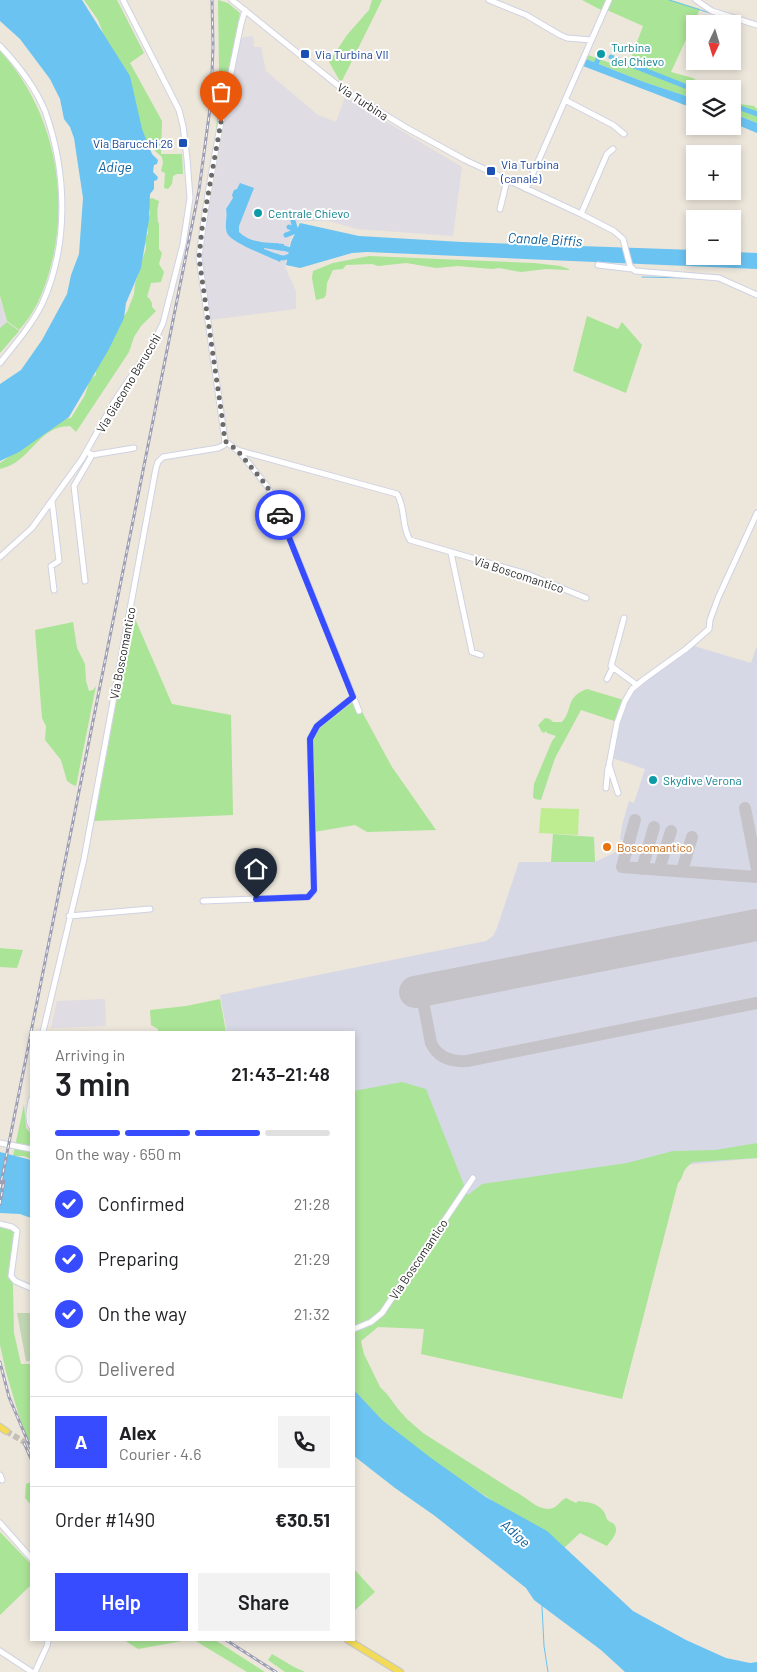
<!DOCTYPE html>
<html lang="en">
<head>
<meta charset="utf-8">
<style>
  body { margin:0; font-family:Barlow,sans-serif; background:#f2f2f2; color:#202124; height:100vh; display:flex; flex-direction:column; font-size:19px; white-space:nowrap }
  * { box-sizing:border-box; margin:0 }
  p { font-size:16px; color:#757577 }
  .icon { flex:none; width:28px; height:28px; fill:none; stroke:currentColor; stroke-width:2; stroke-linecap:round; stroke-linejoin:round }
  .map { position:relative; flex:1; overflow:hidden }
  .side { position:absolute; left:30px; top:1031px; width:325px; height:610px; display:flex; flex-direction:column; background:#fff; border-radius:0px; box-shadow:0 2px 8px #0003 }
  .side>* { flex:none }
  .needle { width:32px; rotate:184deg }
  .fabs { position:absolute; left:686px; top:15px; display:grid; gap:10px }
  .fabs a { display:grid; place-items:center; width:55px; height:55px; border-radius:0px; background:#fff; box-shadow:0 2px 8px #0003; font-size:25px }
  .pin { position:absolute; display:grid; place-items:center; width:42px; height:42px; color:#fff; margin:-51px -21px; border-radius:50% 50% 50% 0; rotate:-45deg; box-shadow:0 0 5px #0007 }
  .pin .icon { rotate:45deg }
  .courier { position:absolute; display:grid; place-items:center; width:50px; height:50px; margin:-25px; border:4px solid #364cfe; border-radius:50%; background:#fff; color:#222; box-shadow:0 1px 6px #0007 }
  .overview em { font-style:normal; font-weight:600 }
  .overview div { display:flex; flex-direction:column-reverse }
  .overview { display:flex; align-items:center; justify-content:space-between; height:85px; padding:0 25px }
  h1 { font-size:32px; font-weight:600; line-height:38px }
  .bar { display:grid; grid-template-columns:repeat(4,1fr); gap:8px 5px; align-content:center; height:60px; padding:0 25px }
  .bar i { height:6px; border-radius:4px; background:#e0e0e0 }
  .bar .current { background:#364cfe }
  .bar p { grid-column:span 4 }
  .line { display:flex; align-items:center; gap:12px; padding:0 25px; border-top:1px solid #e0e0e0 }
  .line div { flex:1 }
  .round { display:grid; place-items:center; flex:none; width:52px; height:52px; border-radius:0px; background:#f2f2f2 }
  ol { padding:0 25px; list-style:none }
  li { display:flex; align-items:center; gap:15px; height:55px }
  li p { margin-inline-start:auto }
  li .icon { padding:5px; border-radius:50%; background:#364cfe; color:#fff; stroke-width:4 }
  li:last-child { color:#757577 }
  li i { width:28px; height:28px; border:2px solid #e0e0e0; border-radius:50% }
  .primary-button { display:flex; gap:10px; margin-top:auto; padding:10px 25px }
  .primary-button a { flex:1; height:58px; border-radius:0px; background:#364cfe; color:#fff; font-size:20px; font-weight:600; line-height:58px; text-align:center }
  .primary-button a+a { background:#f2f2f2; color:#202124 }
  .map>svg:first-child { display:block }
  .industrial { fill:#dfdce4 }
  .airport { fill:#d6d8e5 }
  .green { fill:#aae496 }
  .cemetery { fill:#c1d6b2 }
  .pitch { fill:#beec91 }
  .water { fill:#6bc3f1 }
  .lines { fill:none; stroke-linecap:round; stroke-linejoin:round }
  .stream { stroke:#6bc3f1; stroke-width:1 }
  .canal { stroke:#6bc3f1; stroke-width:5 }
  .taxiway { stroke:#c5c2c8; stroke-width:12 }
  .runway { stroke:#c5c2c8; stroke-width:32 }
  .major-tunnel { stroke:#c5c0b7; stroke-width:6; stroke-dasharray:6 3; stroke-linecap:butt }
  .minor-casing { stroke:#d0d2e3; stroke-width:7 }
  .major-casing { stroke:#c7c7c7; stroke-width:8 }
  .minor { stroke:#fff; stroke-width:5 }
  .major { stroke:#f3db58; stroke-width:6 }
  .rail-casing { stroke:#9e9fb4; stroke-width:3 }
  .rail { stroke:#fff; stroke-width:1; stroke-dasharray:4; stroke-linecap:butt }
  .done { stroke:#6d6b67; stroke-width:5; stroke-dasharray:0 9 }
  .route { stroke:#364cfe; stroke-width:6 }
  .transit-dot { fill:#1a4fb4; stroke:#fff; stroke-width:2 }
  .culture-dot { fill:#0f9aa8; stroke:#fff; stroke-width:2 }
  .food-dot { fill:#e8710a; stroke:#fff; stroke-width:2 }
  .labels { text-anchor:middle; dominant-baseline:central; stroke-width:4; stroke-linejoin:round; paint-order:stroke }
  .culture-label { font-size:12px; fill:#0d838f; stroke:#fff; text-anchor:start }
  .transit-label { font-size:12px; fill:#164399; stroke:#fff; text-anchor:start }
  .street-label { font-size:12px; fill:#292929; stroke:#fff }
  .food-label { font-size:12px; fill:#c56008; stroke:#fff; text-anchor:start }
  .water-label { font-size:14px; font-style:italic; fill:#0a5f9d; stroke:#fff }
</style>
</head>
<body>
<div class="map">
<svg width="757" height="1672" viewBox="0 0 757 1672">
  <rect width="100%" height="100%" fill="#ece6db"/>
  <path class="industrial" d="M253 36 254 47H261L266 71 318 115 336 122 345 97 462 167 453 236 357 229 329 221H299L290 241 285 267 296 291V309L210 320 201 254 240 38Z
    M0 298 7 322 19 331 0 353Z
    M105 999 106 1026 51 1028 57 1001Z"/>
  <path class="airport" d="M694 646 751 663 756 648H757V1158L684 1165 354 1337V1032H227L220 995 486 941 493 936 497 928 519 862H595L620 850 623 840H620L622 825 629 801 634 803 645 769 612 758 621 718 628 700 641 683Z"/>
  <path class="green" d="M84 0H117L144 53 130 63 162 121 161 154H182L183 174H177L173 176 172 184 168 189 164 188 165 173 161 171 163 163 162 157 152 148 141 135 98 20Z
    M218 0 228 3 240 13 216 137 219 70Z
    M372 0H382L341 83 329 62 347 35 369 10Z
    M582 0H606L601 10Z
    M611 0H671L700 9 671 72 693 78 707 89H695V99L644 82 586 59 588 55 627 69 643 26 607 10Z
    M0 51C53 108 71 195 50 269 44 291 35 313 19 330L7 321 0 296Z
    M733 98 740 104 754 106 757 109V123L733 113Z
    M152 198 159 201C157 209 157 214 158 222L159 224V249L162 253 159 264 164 272 161 282 151 283 147 297 149 298 152 303V307L156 311 141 326 134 337 129 352 76 432 70 426C37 426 32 462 0 469V463L63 419 71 418 85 395 90 379 96 375V370L117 325 127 312 134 294 135 284 146 248 145 239 148 233V220L150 213 147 200Z
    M369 256 534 263 560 266 569 269V270L546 269 521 272 499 268 492 269 458 266 436 268 406 263 378 266 372 264 346 265 343 269 333 270 327 283 326 295 324 298 316 300 312 278 313 271 333 263Z
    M587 316 618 329 622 322 642 345 626 393 573 371Z
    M7 322 19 331 0 353V328Z
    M133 614 172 704 231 715 233 815 94 821Z
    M73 622 77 648 85 664 86 681 89 691 93 690 96 686 76 786 73 785 67 781 61 760 45 740 46 726 42 718 35 630Z
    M587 689 627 701 620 723 581 710 555 758 541 800 535 799 533 797 534 784 552 741 556 736 547 733 546 731 544 733 542 732 538 725 545 718 550 719 553 722H562C573 710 565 697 587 689Z
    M354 697 392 767 436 830 367 832 355 825 314 832 312 738 320 726Z
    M553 834 594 837 595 862H551Z
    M0 948 23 950 17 968 0 967Z
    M220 999 226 1032H158V1029L151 1025 150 1010 186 1006Z
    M402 1082 426 1089 468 1195 482 1184 627 1163 673 1151 715 1150 757 1143V1158L693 1162C679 1172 686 1175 678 1183L622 1399 421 1354 424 1329 378 1327 361 1341 364 1354 380 1387 387 1394 398 1409 407 1419 423 1433 514 1491C526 1496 539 1513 553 1508 558 1506 561 1500 566 1498L576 1503 578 1501C588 1502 598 1503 604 1512 606 1514 605 1517 607 1519 608 1522 612 1522 614 1524 620 1532 611 1540 607 1546L580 1533 564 1548 395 1436 354 1390V1091Z
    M24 1104 26 1128 31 1133V1159L24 1156H13Z
    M0 1225 14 1228 13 1287 14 1333 21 1364H31V1441L28 1439 23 1429 6 1372 0 1345Z
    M31 1482V1505L25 1498 26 1484Z
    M0 1532 31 1564V1585L0 1615Z
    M354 1569 375 1592 354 1611Z
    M124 1640H188L138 1649Z
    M194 1640H215L265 1672H247Z
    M272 1654 294 1667 305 1672H285L268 1660Z"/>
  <path class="cemetery" d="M17 1313H31V1361H26Z"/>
  <path class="pitch" d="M541 808 579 809 578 835 539 833Z"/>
  <path class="water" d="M0 0H82L130 76 142 129 152 154 158 160 157 164 154 165 153 172 158 177 157 180 154 181V189L150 194 149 220 141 268 126 303 124 318 109 349 69 417 19 452 0 461V384L21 370 42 340 67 294 71 275 79 254 83 198 74 138 70 127 64 119 60 99 50 79 20 39 0 21Z
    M586 59 644 82 695 99V109L583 66Z
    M732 113 757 123V133L733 123Z
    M240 183 254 188 239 226V232C251 244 268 242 284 244L283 251 264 248V249L282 256 280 262C268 256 231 243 227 233 224 224 228 217 226 209L233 198 232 195 234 190 237 189Z
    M300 223 359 236 462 242 695 250V256H732L733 252 757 253V269L367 252 352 253 300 268 286 265 291 242Z
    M0 1152 31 1160V1218L20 1214 0 1213Z
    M354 1390 382 1420 431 1458 486 1497 547 1531 633 1611 686 1640 726 1658 750 1663 757 1662V1672H625L601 1650 534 1600 526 1588 435 1516 395 1488 354 1456Z"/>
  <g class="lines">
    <path class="stream" d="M669 0 710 13
      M642 277 688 278
      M542 1606 544 1646 548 1672"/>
    <path class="canal" d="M611 57 695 90
      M598 67 595 66 601 53
      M732 105 757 114
      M293 221 296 231
      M289 227 301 232
      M286 235 296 231
      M277 246 290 250 293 255
      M276 256C284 260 287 257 294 254"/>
    <path class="taxiway" d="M745 808 757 869
      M635 820 622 867 757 877
      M642 869 654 827
      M659 870 671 831
      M682 871 692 837
      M421 991 431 1043C438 1058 452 1062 467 1061L757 1003"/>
    <path class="runway" d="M415 992 757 925"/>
    <path class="major-tunnel" d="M6 1431 31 1446"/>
    <defs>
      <path id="minor" d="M232 0 340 87 405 127 465 160 581 214 614 231 623 239 630 266 635 271 719 278 757 295
        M489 0 526 15 560 35 567 38 591 40
        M696 0 712 11 757 25
        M245 10 241 24C225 102 208 180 199 258L225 441 237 450 397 494C406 508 401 526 410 540L527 574 586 598
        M0 46C18 65 35 87 45 111 67 172 69 245 42 304 31 326 15 344 0 363
        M565 100 613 125 624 134
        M526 189 609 0
        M500 209 507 180
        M581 214 607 154 613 149
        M598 265 632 269
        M238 450 267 486 273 497 359 711
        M92 455 134 448
        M52 501 59 561 51 566 54 590
        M451 553 472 652 481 655
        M0 557 32 528 82 459 114 402 153 344 163 323 183 244 190 198 187 159 183 126 179 110 123 0
        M85 581 74 486 92 455 87 452
        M624 618 611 666 637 685
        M607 679 613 667
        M606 788 608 768
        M618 793 609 765 617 723 625 701 632 689 643 680 686 649 709 629 710 620 718 598 757 513
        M203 901 308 897 314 891 310 739 317 726 353 697
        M69 916 150 909
        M43 1032 84 859 156 468 158 462 163 457 218 448 224 445 225 441
        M31 1100C30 1108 27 1119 31 1126
        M0 1143 31 1149
        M0 1224 12 1227 17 1231 11 1276 15 1281 31 1288
        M354 1329 371 1322 382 1313 473 1178
        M0 1475 2 1480
        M0 1523 31 1558
        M0 1651 32 1672
        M35 1672 47 1646 48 1640"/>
      <path id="major" d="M0 1427 6 1431
        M348 1640 400 1672"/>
    </defs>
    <use href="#minor" class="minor-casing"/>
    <use href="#major" class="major-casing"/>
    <use href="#minor" class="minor"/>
    <use href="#major" class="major"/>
    <defs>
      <path id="rail" d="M31 1032 199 190 211 101 213 46 212 0
        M0 1188 31 1033
        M0 1204 4 1181
        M0 1362 9 1397 31 1449
        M24 1443 31 1459
        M226 1640 276 1672"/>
    </defs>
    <use href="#rail" class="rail-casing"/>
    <use href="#rail" class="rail"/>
  </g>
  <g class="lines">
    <path class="done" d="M221 122 202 229 199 258 222 417 225 441 237 450 267 486 280 515"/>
    <path class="route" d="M256 899 308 897 314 890 310 739 317 726 353 697 280 515"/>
  </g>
  <g class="transit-dot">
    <rect x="300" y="49" width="10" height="10" rx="2.5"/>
    <rect x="178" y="138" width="10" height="10" rx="2.5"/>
    <rect x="486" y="166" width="10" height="10" rx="2.5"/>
  </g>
  <g class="culture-dot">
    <circle cx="601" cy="54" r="5"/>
    <circle cx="258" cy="213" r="5"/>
    <circle cx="653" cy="780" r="5"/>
  </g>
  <circle class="food-dot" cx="607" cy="847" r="5"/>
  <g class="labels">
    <g class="culture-label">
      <text x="611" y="47">Turbina<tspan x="611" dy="14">del Chievo</tspan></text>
      <text x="268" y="213">Centrale Chievo</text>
      <text x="663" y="780">Skydive Verona</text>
    </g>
    <g class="transit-label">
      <text x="315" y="54">Via Turbina VII</text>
      <text x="173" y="143" text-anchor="end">Via Barucchi 26</text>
      <text x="501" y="164">Via Turbina<tspan x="501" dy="14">(canale)</tspan></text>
    </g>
    <g class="street-label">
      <text transform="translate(363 101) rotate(33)">Via Turbina</text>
      <text transform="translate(128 383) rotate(-59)">Via Giacomo Barucchi</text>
      <text transform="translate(519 574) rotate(18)">Via Boscomantico</text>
      <text transform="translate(122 653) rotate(-79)">Via Boscomantico</text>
      <text transform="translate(418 1259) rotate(-56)">Via Boscomantico</text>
    </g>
    <g class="food-label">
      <text x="617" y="847">Boscomantico</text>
    </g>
    <g class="water-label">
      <text x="115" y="166">Adige</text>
      <text transform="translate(545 239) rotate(3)">Canale Biffis</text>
      <text transform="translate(516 1533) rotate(42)">Adige</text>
    </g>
  </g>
</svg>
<div class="fabs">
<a><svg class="needle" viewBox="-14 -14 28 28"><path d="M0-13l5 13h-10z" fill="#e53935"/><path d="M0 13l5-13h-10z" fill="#757577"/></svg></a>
<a><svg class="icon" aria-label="layers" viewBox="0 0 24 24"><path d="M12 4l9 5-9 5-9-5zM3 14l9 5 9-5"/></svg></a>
<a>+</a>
<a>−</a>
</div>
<div class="pin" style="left:221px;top:122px;background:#ea580c"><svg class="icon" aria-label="bag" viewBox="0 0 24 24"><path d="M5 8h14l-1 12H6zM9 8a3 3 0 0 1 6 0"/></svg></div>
<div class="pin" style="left:256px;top:899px;background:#1f2937"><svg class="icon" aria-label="home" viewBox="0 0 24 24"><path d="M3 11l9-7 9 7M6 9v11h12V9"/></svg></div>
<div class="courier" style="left:280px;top:515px"><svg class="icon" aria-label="car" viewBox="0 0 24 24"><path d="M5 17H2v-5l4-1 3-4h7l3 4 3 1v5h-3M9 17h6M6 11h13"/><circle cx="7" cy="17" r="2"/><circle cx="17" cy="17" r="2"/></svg></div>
<section class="side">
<div class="overview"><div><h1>3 min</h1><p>Arriving in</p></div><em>21:43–21:48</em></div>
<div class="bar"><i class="current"></i><i class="current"></i><i class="current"></i><i></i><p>On the way · 650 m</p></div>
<ol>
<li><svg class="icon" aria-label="check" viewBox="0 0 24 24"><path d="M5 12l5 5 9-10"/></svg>Confirmed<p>21:28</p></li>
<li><svg class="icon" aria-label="check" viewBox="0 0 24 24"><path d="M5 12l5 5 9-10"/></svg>Preparing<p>21:29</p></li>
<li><svg class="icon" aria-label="check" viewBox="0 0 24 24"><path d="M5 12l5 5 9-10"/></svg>On the way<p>21:32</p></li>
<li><i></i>Delivered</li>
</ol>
<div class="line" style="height:90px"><b class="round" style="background:#364cfe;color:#fff">A</b><div><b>Alex</b><p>Courier · 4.6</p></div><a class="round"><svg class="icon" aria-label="phone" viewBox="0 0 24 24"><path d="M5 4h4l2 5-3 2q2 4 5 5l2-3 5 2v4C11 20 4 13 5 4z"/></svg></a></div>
<div class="line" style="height:65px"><div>Order #1490</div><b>€30.51</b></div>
<div class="primary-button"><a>Help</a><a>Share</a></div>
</section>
</div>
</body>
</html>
